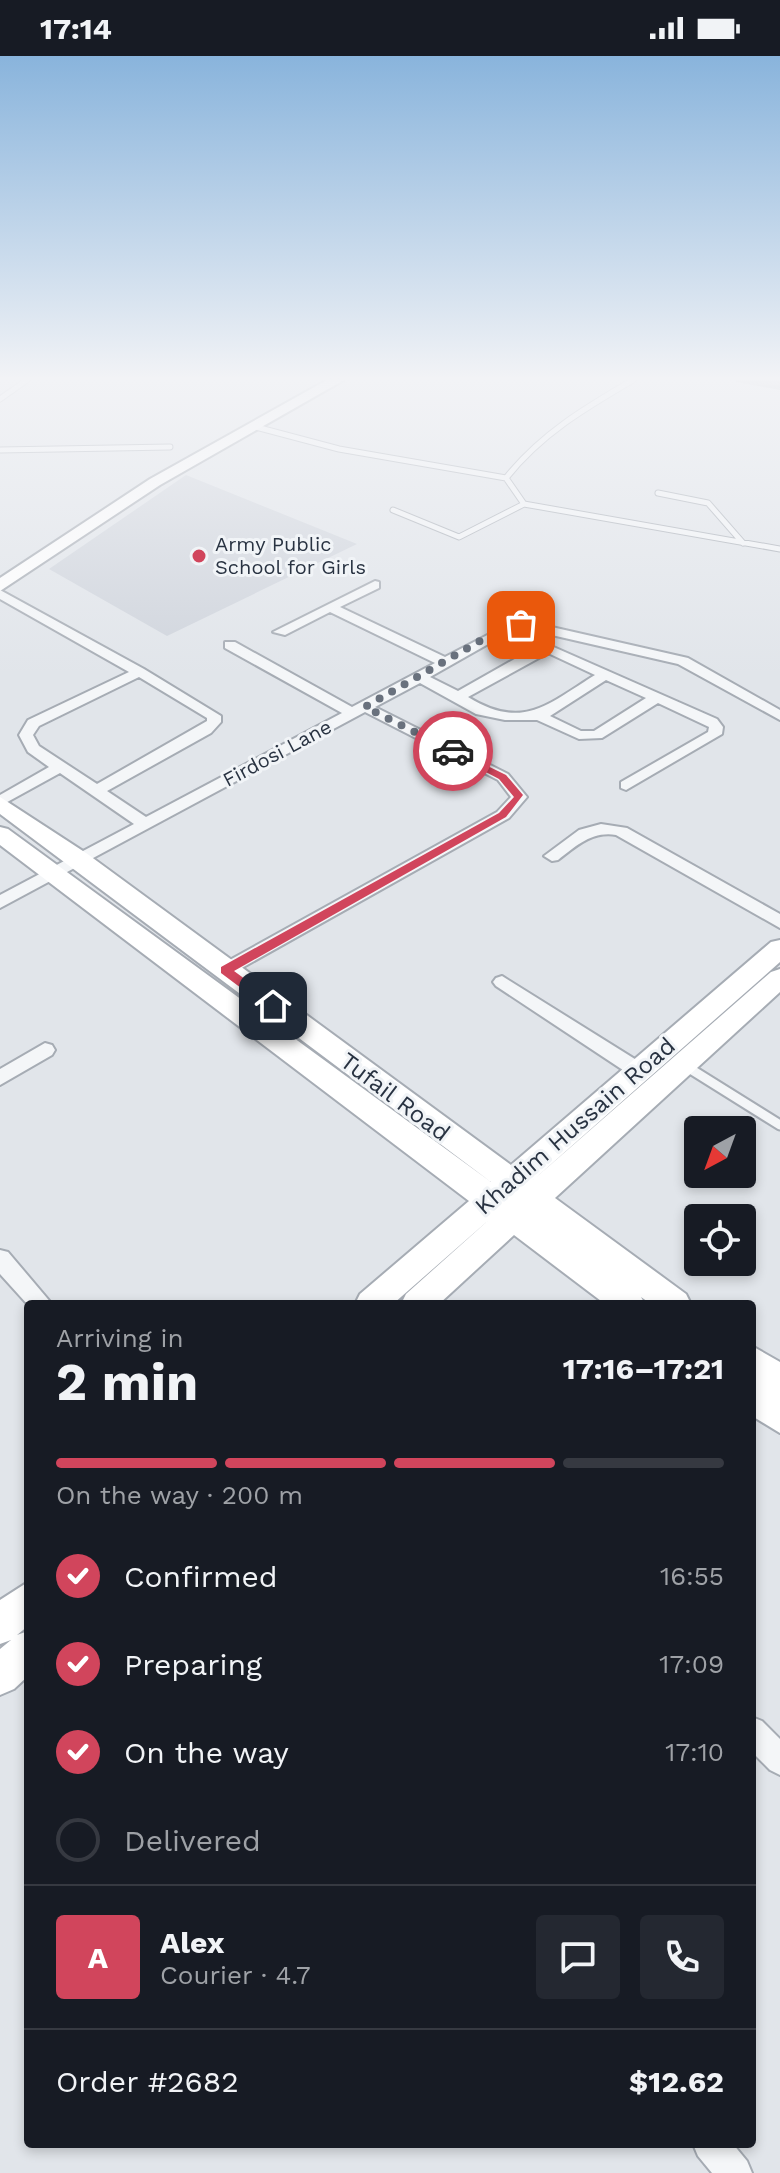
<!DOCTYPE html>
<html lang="en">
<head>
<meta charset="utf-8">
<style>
  body { margin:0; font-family:"Work Sans",sans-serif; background:#242831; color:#f1f3f6; height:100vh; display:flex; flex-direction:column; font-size:30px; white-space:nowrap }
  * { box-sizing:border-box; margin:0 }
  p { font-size:26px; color:#9ea1a6 }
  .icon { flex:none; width:44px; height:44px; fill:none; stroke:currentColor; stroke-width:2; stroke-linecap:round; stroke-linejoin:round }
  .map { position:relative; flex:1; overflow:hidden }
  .details { position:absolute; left:24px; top:1244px; width:732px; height:848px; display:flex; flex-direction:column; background:#171b24; border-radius:8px; box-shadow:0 4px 12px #0003 }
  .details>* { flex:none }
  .needle { width:52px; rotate:221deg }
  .controls { position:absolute; left:684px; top:1060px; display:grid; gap:16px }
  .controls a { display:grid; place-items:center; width:72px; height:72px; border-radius:8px; background:#171b24; box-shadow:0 4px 12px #0003; font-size:40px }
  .pin { position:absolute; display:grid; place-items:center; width:68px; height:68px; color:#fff; margin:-34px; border-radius:16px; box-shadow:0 4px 12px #0006 }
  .courier { position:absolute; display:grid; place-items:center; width:80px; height:80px; margin:-40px; border:6px solid #d1455c; border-radius:50%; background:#fff; color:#222; box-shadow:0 2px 10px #0007 }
  .head em { font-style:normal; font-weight:700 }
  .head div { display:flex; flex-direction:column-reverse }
  .head { display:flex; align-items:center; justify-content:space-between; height:136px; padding:0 32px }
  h1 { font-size:52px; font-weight:700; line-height:60px }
  .bar { display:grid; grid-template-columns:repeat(4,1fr); gap:12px 8px; align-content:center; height:96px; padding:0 32px }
  .bar i { height:10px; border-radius:6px; background:#363941 }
  .bar .active { background:#d1455c }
  .bar p { grid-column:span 4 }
  .line { display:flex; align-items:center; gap:20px; padding:0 32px; border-top:2px solid #363941 }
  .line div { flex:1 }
  .round { display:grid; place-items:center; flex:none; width:84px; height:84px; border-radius:8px; background:#242831 }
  ol { padding:0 32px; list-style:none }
  li { display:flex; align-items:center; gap:24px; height:88px }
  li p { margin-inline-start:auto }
  li .icon { padding:8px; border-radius:50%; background:#d1455c; color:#fff; stroke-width:4 }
  li:last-child { color:#9ea1a6 }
  li i { width:44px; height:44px; border:4px solid #363941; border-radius:50% }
  .status { display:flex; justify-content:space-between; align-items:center; height:56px; padding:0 40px; background:#171b24; direction:ltr }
  .status svg { height:22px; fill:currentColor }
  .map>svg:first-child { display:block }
  .built { fill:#cfd4dc }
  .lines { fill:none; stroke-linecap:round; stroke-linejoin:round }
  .service-far1-casing { stroke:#a6acb4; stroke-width:7 }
  .service-casing { stroke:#a6acb4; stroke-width:13 }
  .minor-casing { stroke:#a6acb4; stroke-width:4 }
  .secondary-casing { stroke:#a6acb4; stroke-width:4 }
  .service-far1 { stroke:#f4f6f8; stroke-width:5 }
  .service { stroke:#f4f6f8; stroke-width:9 }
  .minor { fill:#f4f6f8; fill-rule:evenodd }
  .secondary { fill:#fff; fill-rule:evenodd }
  .wall { fill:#9ea3ab }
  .route { fill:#d1455c }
  .done { stroke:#69717d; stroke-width:8; stroke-dasharray:0 14.4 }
  .poi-dot { fill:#d1455c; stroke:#f1f4f7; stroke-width:3 }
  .labels { text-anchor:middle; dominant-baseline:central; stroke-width:6; stroke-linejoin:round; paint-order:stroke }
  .far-poi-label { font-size:20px; fill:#293342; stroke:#f1f4f7; text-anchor:start }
  .far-street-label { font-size:20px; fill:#293342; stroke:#f1f4f7 }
  .street-label { font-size:24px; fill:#293342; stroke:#f1f4f7 }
</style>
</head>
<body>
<div class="status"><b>17:14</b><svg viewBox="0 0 49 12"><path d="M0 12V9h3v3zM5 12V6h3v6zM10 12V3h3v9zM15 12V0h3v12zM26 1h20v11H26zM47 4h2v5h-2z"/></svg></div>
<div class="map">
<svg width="780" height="2117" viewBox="0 0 780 2117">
  <rect width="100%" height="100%" fill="#e1e5ea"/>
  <path class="built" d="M186 419 357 488 167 580 49 513Z"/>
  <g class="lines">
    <defs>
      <path id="service-far1" d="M633 324C585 352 541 378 506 422L524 448 780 493
        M0 343 27 324
        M256 371 339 393 506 422
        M0 394 170 391
        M658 437 708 447 743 487
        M393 454 459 481 524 448"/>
      <path id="service" d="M684 1009 780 1069"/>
      <path id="minor" d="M375 525 379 526V532L340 551 445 601 499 573 543 569 688 602 780 654V664L678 608 543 577H516L497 583 430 621 458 635 534 592 549 589 717 663 723 671 722 678 626 734 621 732V726L708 676 709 671 658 647 602 682 579 683 537 664H505L476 658 420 627 375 651 508 718 527 741 509 762 231 918H219L216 914 219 910 497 756 511 741 498 724 365 656 0 852V839L134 768 60 717 0 750V739L49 711 28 696 19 679 28 664 129 616 0 543V534L144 613 221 660V666L211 677 107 735 146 761 342 657 225 592V586H235L352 651 435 607 330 556 285 579 273 576ZM548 597 595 619C548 648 523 675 468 641ZM139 621 207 662V665L97 728 39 690 33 679 39 670ZM606 624 646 642 594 675H581L550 660Z
        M601 768 627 772 780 858V872L616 779C592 775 576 790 558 804L552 805 544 800 579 774Z
        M502 920 646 1010 649 1015 646 1020H632L496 930 493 926 496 922Z
        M45 987 52 989 55 994 52 999 0 1029V1013Z
        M0 1194 8 1196 52 1248 28 1249 0 1218Z
        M752 1661 762 1665 780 1683V1719L770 1714 752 1696Z
        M693 2088H733L747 2105 752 2117H712L698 2100Z"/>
      <path id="secondary" d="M327 324H344L160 429 0 535V522L150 423Z
        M0 741 86 797 511 1109 771 886 780 884V906L532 1125 771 916 780 913V936L555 1142 686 1238 691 1248H651L641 1241 645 1248H605L514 1179 439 1248H401L406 1238 491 1162 393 1248H355L360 1238 469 1145 0 789V771L8 773 491 1126 0 758Z
        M752 1290 780 1306V1377L752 1360Z
        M28 1526V1570L17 1579 28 1575V1620L14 1633 0 1639V1593L11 1584 0 1588V1544Z"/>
    </defs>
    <use href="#service-far1" class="service-far1-casing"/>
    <use href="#service" class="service-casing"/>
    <use href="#minor" class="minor-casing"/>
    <use href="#secondary" class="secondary-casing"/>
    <use href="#service-far1" class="service-far1"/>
    <use href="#service" class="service"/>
    <use href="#minor" class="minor"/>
    <use href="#secondary" class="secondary"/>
  </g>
  <path class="wall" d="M736 324H780V334L736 326Z"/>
  <linearGradient id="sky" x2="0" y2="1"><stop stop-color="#89b4dc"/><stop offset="0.52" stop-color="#f2f3f6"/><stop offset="1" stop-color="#f2f3f6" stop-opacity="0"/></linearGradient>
  <rect width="780" height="620" fill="url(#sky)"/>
  <path class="route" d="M453 693 506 719 523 739 506 761 234 915 277 947V953H269L221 917V911L499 757 514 741 499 723 450 697Z"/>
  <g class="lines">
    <path class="done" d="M453 695 365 651 499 574 521 569"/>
  </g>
  <circle class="poi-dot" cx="199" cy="500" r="8"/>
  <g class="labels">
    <g class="far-poi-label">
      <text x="215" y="488">Army Public<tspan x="215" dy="23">School for Girls</tspan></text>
    </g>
    <g class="far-street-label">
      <text transform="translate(277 697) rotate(-28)">Firdosi Lane</text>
    </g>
    <g class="street-label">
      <text transform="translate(395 1041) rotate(37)">Tufail Road</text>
      <text transform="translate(575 1070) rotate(-41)">Khadim Hussain Road</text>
    </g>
  </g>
</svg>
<div class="controls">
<a><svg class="needle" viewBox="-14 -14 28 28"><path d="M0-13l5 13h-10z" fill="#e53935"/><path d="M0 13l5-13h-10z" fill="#9ea1a6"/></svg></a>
<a><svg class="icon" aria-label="locate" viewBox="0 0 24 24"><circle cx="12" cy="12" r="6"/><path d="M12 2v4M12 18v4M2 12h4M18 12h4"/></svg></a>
</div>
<div class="pin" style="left:521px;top:569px;background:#ea580c"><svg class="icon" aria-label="bag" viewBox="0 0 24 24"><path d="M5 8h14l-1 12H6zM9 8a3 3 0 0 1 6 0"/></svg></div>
<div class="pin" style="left:273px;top:950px;background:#1f2937"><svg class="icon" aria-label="home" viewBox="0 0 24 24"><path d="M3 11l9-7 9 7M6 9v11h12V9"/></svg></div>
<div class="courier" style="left:453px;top:695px"><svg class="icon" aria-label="car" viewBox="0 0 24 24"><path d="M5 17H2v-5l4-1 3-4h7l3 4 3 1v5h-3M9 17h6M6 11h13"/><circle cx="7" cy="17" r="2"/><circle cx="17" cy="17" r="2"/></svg></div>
<section class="details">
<div class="head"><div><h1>2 min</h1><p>Arriving in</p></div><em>17:16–17:21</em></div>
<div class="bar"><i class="active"></i><i class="active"></i><i class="active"></i><i></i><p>On the way · 200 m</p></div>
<ol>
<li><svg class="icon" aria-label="check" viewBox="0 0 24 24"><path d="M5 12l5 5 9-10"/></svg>Confirmed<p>16:55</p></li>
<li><svg class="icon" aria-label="check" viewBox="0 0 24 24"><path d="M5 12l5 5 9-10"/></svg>Preparing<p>17:09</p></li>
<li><svg class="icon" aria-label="check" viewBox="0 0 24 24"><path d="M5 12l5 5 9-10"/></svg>On the way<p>17:10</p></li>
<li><i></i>Delivered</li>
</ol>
<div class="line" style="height:144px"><b class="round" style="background:#d1455c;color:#fff">A</b><div><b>Alex</b><p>Courier · 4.7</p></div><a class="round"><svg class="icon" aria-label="chat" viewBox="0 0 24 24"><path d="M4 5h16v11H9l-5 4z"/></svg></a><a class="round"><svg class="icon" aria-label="phone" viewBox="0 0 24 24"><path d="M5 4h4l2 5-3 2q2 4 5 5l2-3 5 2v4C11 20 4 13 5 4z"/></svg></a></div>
<div class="line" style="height:104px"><div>Order #2682</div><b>$12.62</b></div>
</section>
</div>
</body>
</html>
